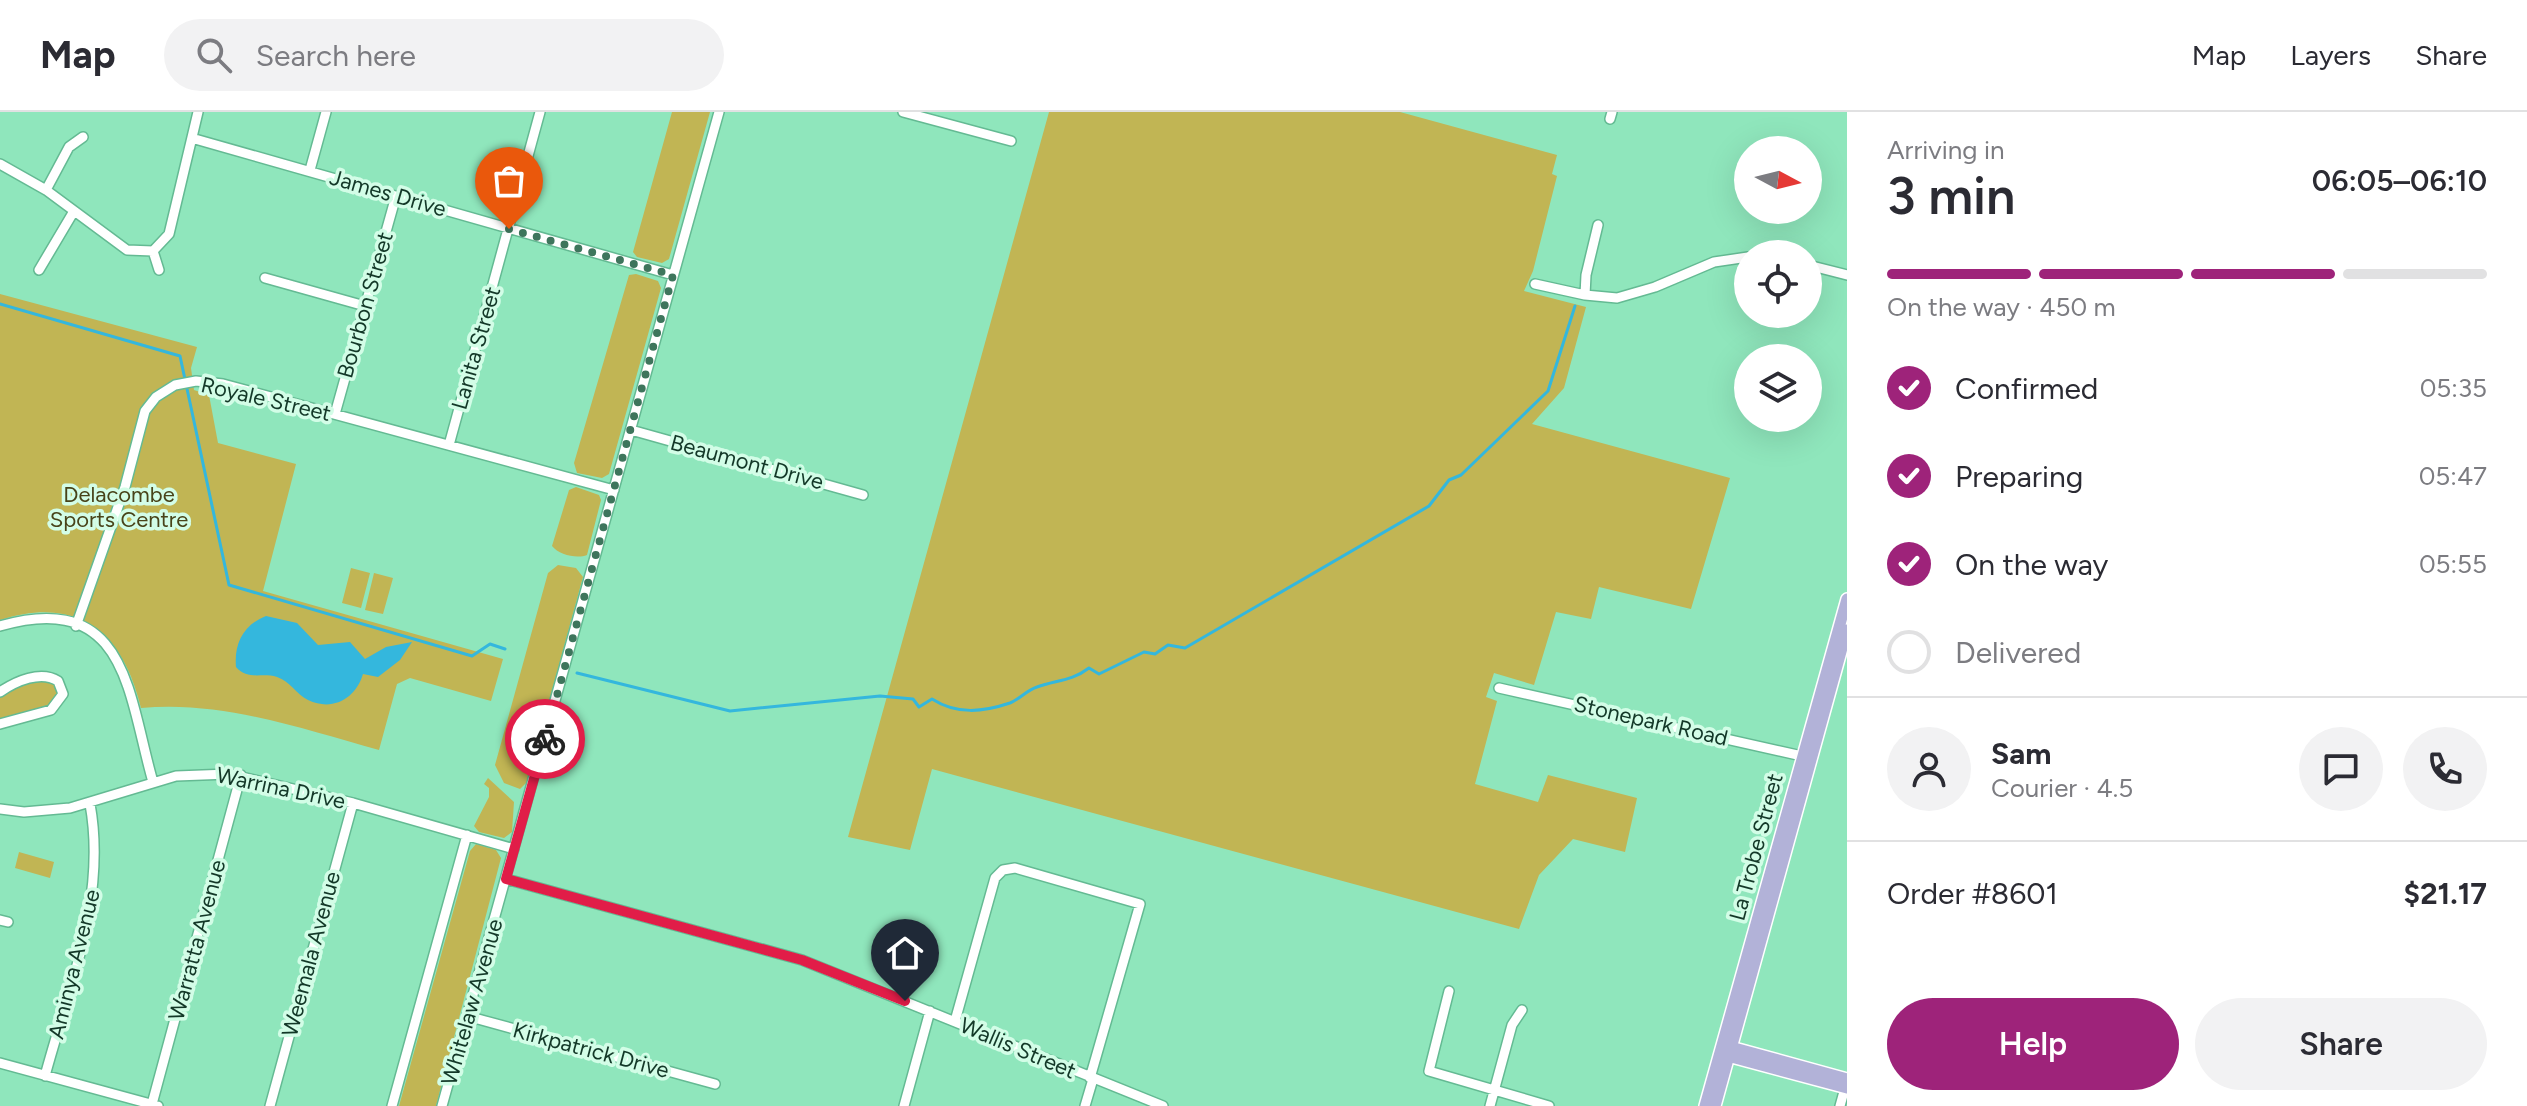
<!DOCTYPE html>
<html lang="en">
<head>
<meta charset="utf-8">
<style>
  body { margin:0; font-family:Figtree,sans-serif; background:#f2f2f3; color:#2b2b33; height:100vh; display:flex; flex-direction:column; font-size:30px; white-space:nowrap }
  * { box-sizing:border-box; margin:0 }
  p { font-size:26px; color:#7c7c81 }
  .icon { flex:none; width:44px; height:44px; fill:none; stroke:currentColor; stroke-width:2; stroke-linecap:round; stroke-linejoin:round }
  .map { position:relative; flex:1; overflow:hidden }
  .details { display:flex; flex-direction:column; background:#fff; width:680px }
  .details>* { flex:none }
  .needle { width:52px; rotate:97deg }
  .tools { position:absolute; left:1734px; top:24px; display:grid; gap:16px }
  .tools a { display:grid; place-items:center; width:88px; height:88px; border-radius:50%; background:#fff; box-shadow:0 8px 32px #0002; font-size:40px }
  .pin { position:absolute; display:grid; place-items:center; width:68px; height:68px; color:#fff; margin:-82px -34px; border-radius:50% 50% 50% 0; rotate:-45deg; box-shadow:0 0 8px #0007 }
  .pin .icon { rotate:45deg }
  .courier { position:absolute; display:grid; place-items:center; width:80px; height:80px; margin:-40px; border:6px solid #e11d48; border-radius:50%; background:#fff; color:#222; box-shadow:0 2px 10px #0007 }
  .overview em { font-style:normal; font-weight:600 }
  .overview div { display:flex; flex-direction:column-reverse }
  .overview { display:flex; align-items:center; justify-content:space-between; height:136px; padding:0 40px }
  h1 { font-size:52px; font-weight:600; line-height:60px }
  .bar { display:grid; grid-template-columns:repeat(4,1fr); gap:12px 8px; align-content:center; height:96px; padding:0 40px }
  .bar i { height:10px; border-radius:6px; background:#e1e1e2 }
  .bar .on { background:#9e237a }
  .bar p { grid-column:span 4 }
  .line { display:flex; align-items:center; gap:20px; padding:0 40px; border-top:2px solid #e1e1e2 }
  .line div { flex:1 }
  .round { display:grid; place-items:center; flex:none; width:84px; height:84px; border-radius:42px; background:#f2f2f3 }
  ol { padding:0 40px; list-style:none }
  li { display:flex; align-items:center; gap:24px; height:88px }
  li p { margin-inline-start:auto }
  li .icon { padding:8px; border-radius:50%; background:#9e237a; color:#fff; stroke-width:4 }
  li:last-child { color:#7c7c81 }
  li i { width:44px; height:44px; border:4px solid #e1e1e2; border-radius:50% }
  .action { display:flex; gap:16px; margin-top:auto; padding:16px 40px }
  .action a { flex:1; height:92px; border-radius:48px; background:#9e237a; color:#fff; font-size:32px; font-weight:600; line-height:92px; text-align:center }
  .action a+a { background:#f2f2f3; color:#2b2b33 }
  header { display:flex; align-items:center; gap:48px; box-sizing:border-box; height:112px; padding:0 40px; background:#fff; border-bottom:2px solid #e1e1e2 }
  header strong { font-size:38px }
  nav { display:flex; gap:44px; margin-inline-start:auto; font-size:28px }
  .search { width:560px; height:72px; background:#f2f2f3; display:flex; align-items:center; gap:20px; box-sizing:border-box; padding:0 28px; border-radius:44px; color:#7c7c81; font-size:30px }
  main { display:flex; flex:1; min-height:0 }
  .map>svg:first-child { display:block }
  .green { fill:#c1b554 }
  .water { fill:#34b7dd }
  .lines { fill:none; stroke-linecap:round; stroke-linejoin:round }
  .stream { stroke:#34b7dd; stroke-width:3 }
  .minor-casing { stroke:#64ba93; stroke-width:12 }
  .major-casing { stroke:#fff; stroke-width:14 }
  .minor { stroke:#fff; stroke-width:9 }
  .major { stroke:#b2b2d8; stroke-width:11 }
  .done { stroke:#3e755c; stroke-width:8; stroke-dasharray:0 14.4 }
  .route { stroke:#e11d48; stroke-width:10 }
  .labels { text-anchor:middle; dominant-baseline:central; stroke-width:7; stroke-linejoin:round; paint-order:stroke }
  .street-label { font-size:22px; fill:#133828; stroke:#d3fde7 }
  .park-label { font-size:22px; fill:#484319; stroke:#d3fde7 }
</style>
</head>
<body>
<header>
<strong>Map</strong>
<div class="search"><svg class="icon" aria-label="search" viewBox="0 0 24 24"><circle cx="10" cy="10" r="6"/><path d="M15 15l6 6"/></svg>Search here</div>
<nav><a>Map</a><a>Layers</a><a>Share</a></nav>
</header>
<main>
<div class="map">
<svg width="1847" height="994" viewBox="0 0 1847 994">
  <rect width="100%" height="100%" fill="#8fe6bc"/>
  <path class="green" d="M672 0H710L669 147 662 151 637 145 633 140Z
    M1049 0H1400L1557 43 1552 62 1557 64 1533 159 1524 179 1586 195 1564 276 1532 312 1730 366 1691 497 1599 475 1591 507 1556 500 1534 573 1494 561 1486 585 1497 589 1475 672 1538 690 1548 663 1637 686 1625 740 1573 727 1539 763 1519 817 932 657 910 738 848 725Z
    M636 162 658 169 661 176 609 362 602 366 577 361 574 351 629 163Z
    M0 182 197 235 191 256 194 278 209 283 218 331 296 352 263 479 503 547 491 589 410 566 397 572 379 638C303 617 221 588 141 596 123 520 78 483 0 508Z
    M576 375 599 383 601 388 587 443C577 447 559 443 552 434L569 378Z
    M558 453 576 456 583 465 527 670 520 677 504 671 495 653 548 461Z
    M351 456 370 461 361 496 342 491Z
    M374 461 393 466 383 502 365 498Z
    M39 568 54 571 59 580 53 594 0 608V584L20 572Z
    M488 666 514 690 512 720 504 726 479 720 474 714 489 685V676L484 672Z
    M476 732 496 738 501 746 436 994H399L470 739Z
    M19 740 54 750 50 766 15 756Z"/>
  <path class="water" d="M266 504 297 511 318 533 350 530 365 547 386 535 412 530 400 548 378 565 363 562C356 586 333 600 308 588 296 582 290 569 277 565 262 560 248 569 236 555 234 532 243 513 266 504Z"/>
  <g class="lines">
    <path class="stream" d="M0 192 180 244 229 473 472 544 490 532 505 537
      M577 561 730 599 880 584 913 587 919 595 932 587C957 603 983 600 1010 591 1020 587 1027 578 1037 575 1057 568 1072 569 1089 556L1099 562 1144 540 1155 542 1168 533 1185 536 1429 394 1449 368 1461 363 1548 279 1575 194"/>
    <defs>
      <path id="minor" d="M903 0 1011 29
        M1610 7 1612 0
        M195 27 673 163
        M0 52 46 78 127 138 153 139 169 122 198 0
        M310 58 326 0
        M46 78 69 35 83 25
        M153 139 159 158
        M1808 153 1847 163
        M39 158 74 99
        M265 166 365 194
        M1535 172 1585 183 1617 186 1655 175 1714 150 1748 145
        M1585 183 1586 163 1598 113
        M335 302 396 84
        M631 318 863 383
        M449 333 540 0
        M0 514C128 477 128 584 153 670
        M76 514 125 375 145 299 156 285 175 273 196 269 223 272 614 378
        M1499 576 1802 644
        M0 580C16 569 41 558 58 569L63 582 51 598 0 612
        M0 697 24 700 70 696 176 664 229 662 353 691 514 737
        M506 767 802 848 1163 994
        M0 808 8 810
        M1449 879 1429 959 1549 994
        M467 904 715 972
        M955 909 995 766 1003 758 1015 756 1140 792 1090 966
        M0 951 158 994
        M45 964C69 875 107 785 90 692
        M152 992 241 663
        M270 994 353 691
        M392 994 467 723
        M442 994 719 0
        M904 994 930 899
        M1085 994 1093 967
        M1490 994 1512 913 1522 898
        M1840 994 1845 976"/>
      <path id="major" d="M1727 934 1847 967
        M1724 943 1847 976
        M1705 994 1847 487
        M1715 994 1847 518"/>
    </defs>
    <use href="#minor" class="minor-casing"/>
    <use href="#major" class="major-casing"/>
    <use href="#minor" class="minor"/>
    <use href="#major" class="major"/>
  </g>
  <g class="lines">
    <path class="done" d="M509 117 673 163 545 627"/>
    <path class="route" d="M545 627 506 767 802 848 905 889"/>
  </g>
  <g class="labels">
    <g class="street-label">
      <text transform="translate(388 81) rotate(16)">James Drive</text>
      <text transform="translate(365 193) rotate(-74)">Bourbon Street</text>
      <text transform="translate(476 236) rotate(-74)">Lanita Street</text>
      <text transform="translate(266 287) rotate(13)">Royale Street</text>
      <text transform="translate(747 350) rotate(15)">Beaumont Drive</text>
      <text transform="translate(1651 609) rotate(13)">Stonepark Road</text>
      <text transform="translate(281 676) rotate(12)">Warrina Drive</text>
      <text transform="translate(1756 735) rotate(-75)">La Trobe Street</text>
      <text transform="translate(197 828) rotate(-75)">Warratta Avenue</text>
      <text transform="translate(311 842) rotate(-75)">Weemala Avenue</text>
      <text transform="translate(74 852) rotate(-76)">Aminya Avenue</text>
      <text transform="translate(472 890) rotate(-74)">Whitelaw Avenue</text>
      <text transform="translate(1018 936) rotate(23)">Wallis Street</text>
      <text transform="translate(591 938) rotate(15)">Kirkpatrick Drive</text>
    </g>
    <g class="park-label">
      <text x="119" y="382">Delacombe<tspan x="119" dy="25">Sports Centre</tspan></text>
    </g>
  </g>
</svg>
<div class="tools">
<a><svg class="needle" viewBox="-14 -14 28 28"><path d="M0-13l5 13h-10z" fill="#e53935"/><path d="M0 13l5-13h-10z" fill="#7c7c81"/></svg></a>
<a><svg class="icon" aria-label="locate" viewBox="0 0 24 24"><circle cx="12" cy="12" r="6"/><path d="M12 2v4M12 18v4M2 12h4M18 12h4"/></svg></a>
<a><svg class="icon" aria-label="layers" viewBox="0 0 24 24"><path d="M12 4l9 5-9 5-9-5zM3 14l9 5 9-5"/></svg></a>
</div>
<div class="pin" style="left:509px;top:117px;background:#ea580c"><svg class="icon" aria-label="bag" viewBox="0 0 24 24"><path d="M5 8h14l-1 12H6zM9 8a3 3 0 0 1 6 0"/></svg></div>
<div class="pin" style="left:905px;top:889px;background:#1f2937"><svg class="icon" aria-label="home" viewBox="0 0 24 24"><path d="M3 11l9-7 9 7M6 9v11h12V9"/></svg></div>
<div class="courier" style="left:545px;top:627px"><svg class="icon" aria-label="bike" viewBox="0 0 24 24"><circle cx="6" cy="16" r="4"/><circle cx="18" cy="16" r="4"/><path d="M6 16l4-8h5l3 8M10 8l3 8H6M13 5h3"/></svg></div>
</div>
<section class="details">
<div class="overview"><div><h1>3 min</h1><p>Arriving in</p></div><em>06:05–06:10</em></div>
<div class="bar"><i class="on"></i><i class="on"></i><i class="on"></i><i></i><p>On the way · 450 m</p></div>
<ol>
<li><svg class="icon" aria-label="check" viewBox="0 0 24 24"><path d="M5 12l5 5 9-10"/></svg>Confirmed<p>05:35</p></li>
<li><svg class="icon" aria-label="check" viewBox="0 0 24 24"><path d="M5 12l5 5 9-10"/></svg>Preparing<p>05:47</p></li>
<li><svg class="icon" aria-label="check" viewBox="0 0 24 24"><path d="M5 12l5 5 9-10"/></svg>On the way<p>05:55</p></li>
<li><i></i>Delivered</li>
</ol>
<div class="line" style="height:144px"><a class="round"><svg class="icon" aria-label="person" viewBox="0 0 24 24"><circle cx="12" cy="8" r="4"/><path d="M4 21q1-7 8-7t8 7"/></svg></a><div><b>Sam</b><p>Courier · 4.5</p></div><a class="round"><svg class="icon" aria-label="chat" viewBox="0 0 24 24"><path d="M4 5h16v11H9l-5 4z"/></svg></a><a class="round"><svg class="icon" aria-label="phone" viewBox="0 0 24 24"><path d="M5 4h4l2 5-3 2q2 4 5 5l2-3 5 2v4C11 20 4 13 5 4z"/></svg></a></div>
<div class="line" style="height:104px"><div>Order #8601</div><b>$21.17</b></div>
<div class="action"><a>Help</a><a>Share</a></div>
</section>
</main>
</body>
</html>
